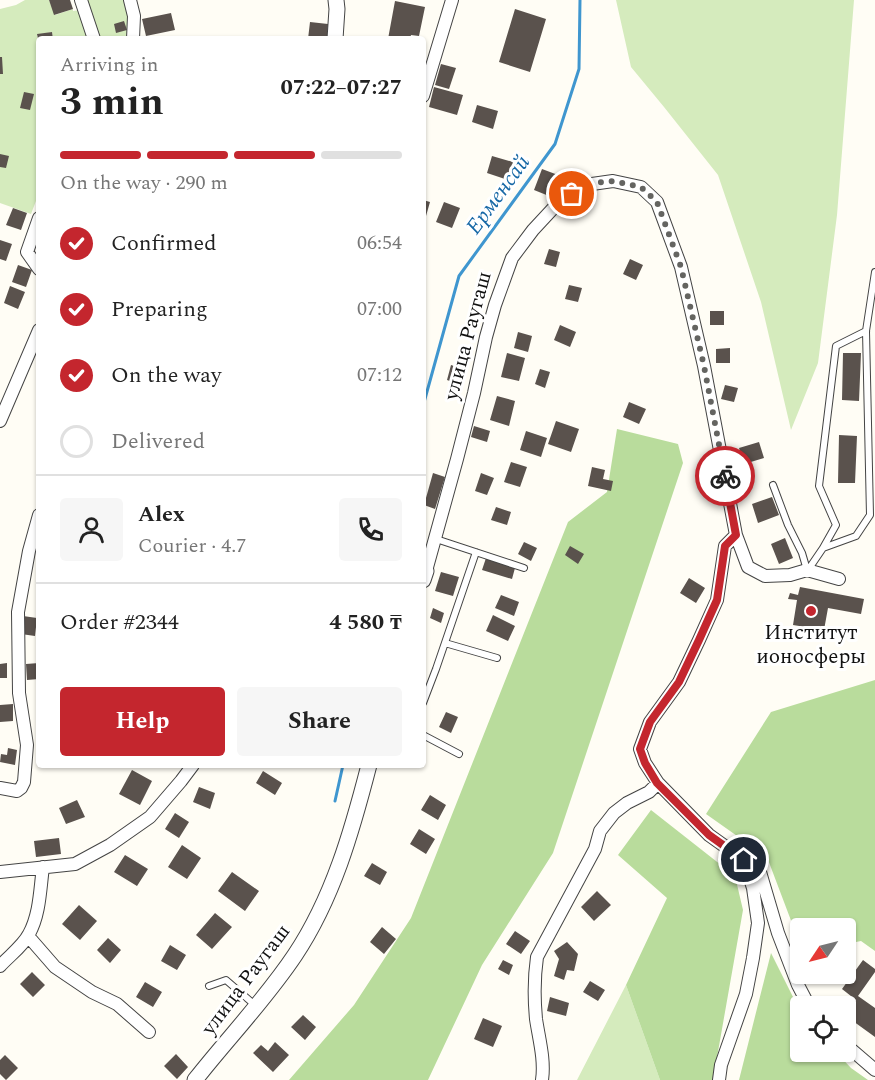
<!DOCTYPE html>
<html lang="en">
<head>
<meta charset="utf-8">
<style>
  body { margin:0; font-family:Spectral,serif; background:#f6f6f6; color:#222; height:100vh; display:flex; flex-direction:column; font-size:22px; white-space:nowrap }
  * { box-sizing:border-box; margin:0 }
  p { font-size:20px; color:#767676 }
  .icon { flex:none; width:33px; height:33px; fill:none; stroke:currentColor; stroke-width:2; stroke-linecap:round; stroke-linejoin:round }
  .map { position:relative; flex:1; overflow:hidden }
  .details { position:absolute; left:36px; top:36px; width:390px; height:732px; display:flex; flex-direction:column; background:#fff; border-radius:6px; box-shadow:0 2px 4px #0004 }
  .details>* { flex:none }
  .needle { width:39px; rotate:235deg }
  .fabs { position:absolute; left:790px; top:918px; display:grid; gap:12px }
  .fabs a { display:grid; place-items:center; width:66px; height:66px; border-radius:6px; background:#fff; box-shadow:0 2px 4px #0004; font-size:30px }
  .pin { position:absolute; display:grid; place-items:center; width:51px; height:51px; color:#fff; margin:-26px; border:3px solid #fff; border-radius:50%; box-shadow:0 2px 6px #0007 }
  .courier { position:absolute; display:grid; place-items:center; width:60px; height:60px; margin:-30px; border:4px solid #c4262e; border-radius:50%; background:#fff; color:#222; box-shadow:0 2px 8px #0007 }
  .summary em { font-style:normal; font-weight:700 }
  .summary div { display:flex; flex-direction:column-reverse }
  .summary { display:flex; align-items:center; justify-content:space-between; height:102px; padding:0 24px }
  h1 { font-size:39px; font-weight:700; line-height:45px }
  .bar { display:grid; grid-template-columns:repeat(4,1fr); gap:9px 6px; align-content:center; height:72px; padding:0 24px }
  .bar i { height:8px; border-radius:4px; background:#e0e0e0 }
  .bar .on { background:#c4262e }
  .bar p { grid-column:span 4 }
  .line { display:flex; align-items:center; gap:15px; padding:0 24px; border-top:2px solid #e0e0e0 }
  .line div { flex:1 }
  .round { display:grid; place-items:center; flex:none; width:63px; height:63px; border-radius:6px; background:#f6f6f6 }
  ol { padding:0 24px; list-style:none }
  li { display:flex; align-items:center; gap:18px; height:66px }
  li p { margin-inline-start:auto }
  li .icon { padding:6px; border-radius:50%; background:#c4262e; color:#fff; stroke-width:4 }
  li:last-child { color:#767676 }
  li i { width:33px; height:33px; border:3px solid #e0e0e0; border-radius:50% }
  .button { display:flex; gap:12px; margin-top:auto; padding:12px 24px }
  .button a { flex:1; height:69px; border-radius:6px; background:#c4262e; color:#fff; font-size:24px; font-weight:700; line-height:69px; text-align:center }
  .button a+a { background:#f6f6f6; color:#222 }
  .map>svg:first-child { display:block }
  .green { fill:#d5ebbd }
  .forest { fill:#b9dc9c }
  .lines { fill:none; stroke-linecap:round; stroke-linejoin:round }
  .stream { stroke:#3f96cf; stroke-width:3 }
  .building { fill:#5a524d }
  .service-casing { stroke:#444; stroke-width:8 }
  .minor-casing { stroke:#444; stroke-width:14 }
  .tertiary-casing { stroke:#444; stroke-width:17 }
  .service { stroke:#fff; stroke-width:6 }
  .minor { stroke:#fff; stroke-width:12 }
  .tertiary { stroke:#fff; stroke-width:15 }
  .done { stroke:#646461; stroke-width:6; stroke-dasharray:0 10.8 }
  .route { stroke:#c4262e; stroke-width:8 }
  .poi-dot { fill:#c4262e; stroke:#fff; stroke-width:2 }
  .labels { text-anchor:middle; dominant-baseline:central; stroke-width:6; stroke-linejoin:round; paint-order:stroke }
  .street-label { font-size:21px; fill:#111; stroke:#fff }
  .poi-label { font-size:21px; fill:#111; stroke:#fff }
  .water-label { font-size:22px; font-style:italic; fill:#1768a6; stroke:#fff }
</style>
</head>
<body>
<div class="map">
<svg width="875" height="1080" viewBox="0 0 875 1080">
  <rect width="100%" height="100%" fill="#fffdf5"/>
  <path class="green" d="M25 0H49L55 15 73 9V11L80 10 88 36 71 39H53L52 32 37 35 39 43V193L31 214 0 203V9L16 5Z
    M85 0H124L130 16 129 39H100Z
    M616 0H854L837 215 818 363 791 430 761 302 718 175 664 107 631 67Z
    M626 985 660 1080H577Z"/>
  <path class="forest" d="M617 429 678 444 683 463 553 853 482 965 428 1080H289L354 1005 411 918 568 522 607 492Z
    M875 680V951L861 941 846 944V928H801V947L767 857 706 814 771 712Z
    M651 810 735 876 743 910 713 1080H660L626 985 667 898 618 855Z
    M771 953 801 1013V1052H836L851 1068 868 1080H739Z"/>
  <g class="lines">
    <path class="stream" d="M423 406 459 276 555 144 579 69 580 0
      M335 801 343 765"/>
  </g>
  <path class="building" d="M49 0H70L73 9 54 15Z
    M395 1 425 7 419 36 411 35 410 39H388Z
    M515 9 546 19 530 72 499 62Z
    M171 13 175 30 146 36 142 19Z
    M124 21 127 30 116 33 114 24Z
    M310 22 328 24 327 39H308Z
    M52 32 53 39H38L37 34Z
    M0 57H2L3 74H0Z
    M441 64 456 68 449 89 435 85Z
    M434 87 463 95 457 115 429 107Z
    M24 92 34 94 30 110 20 108Z
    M477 105 498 111 493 129 472 122Z
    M0 154 9 156 6 168 0 167Z
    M492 156 513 162 508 180 487 173Z
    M542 169 558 175 549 196 534 190Z
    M423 200 430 202 424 223H423Z
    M444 202 460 208 452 228 436 222Z
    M13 208 27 213 21 230 6 225Z
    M0 240 12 244 6 261 0 259Z
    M549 249 560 252 556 267 544 264Z
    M630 259 643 265 636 280 623 274Z
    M18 265 32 270 26 287 12 282Z
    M569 285 582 288 578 302 565 299Z
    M10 286 25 292 18 309 4 303Z
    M710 311H724V325H710Z
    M560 325 576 332 570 347 554 340Z
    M518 332 532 336 528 352 514 348Z
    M730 348V363H716V349Z
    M507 353 525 358 519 381 501 377Z
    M843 353H861L859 401 842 400Z
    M451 365 463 369 458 384 447 380Z
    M540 369 550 372 545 388 535 384Z
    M725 385 738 388 734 402 721 399Z
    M497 396 515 401 509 426 490 420Z
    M629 402 646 409 639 424 623 417Z
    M556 421 579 429 571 452 548 444Z
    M474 426 490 431 487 442 471 437Z
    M526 431 547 438 541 457 520 450Z
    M839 435 857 436 855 483H838Z
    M759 442 764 458 744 464 739 448Z
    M511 462 527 467 520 487 504 482Z
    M592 467 605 470 603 479 613 481 611 491 588 486Z
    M433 473 445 477 435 509 424 505Z
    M481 473 494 478 487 495 475 491Z
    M772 497 779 515 758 523 752 504Z
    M496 507 511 512 507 525 491 520Z
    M785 538 793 558 779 564 771 544Z
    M524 542 537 548 531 561 518 554Z
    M570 546 584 554 578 564 565 555Z
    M486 558 515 568 512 579 482 570Z
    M441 572 459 577 453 596 435 591Z
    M689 578 705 588 696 603 680 593Z
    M800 587 864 599 861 614 828 608 824 630 793 625 797 600 788 599 790 593 798 595Z
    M501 595 519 602 514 616 495 608Z
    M433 608 444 613 441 623 430 618Z
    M493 615 515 626 508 641 486 631Z
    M23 616 37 618 35 636 21 634Z
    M7 663V678H0V664Z
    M39 663V679L27 680 26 664Z
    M13 704V721L0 722V705Z
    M446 712 458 717 451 733 439 727Z
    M8 748 17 750 15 765 0 762 1 754 7 755Z
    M132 770 152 781 140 805 119 794Z
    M263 771 282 783 275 795 256 783Z
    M199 787 215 793 210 809 193 802Z
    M430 795 446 805 438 820 421 810Z
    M77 800 85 817 66 824 59 808Z
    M175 813 189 822 179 838 165 829Z
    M419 829 435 839 426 854 410 844Z
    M59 838 61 854 36 857 34 841Z
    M182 845 201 858 187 879 168 867Z
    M125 855 148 869 137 886 114 872Z
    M372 863 387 872 380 885 364 876Z
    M232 872 259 891 245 911 218 891Z
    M597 891 611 905 594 921 581 907Z
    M79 905 97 921 80 940 62 924Z
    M215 913 232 927 212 949 196 935Z
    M382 927 396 939 384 954 370 942Z
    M515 931 530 941 521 954 506 944Z
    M108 938 121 950 110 963 97 950Z
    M567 942 578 954 574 971 567 970 564 980 554 976 559 959 554 951Z
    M170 945 186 955 177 970 161 961Z
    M503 960 513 965 509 975 498 969Z
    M863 960 875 969V972L858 996 875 1008V1037L846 1016 856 1000 842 989Z
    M32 972 45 985 33 997 20 984Z
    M590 981 605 990 598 1001 583 992Z
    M145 982 162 992 153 1007 136 997Z
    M550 997 569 1003 566 1016 547 1011Z
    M303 1015 316 1027 305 1040 291 1027Z
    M483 1018 502 1026 493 1047 474 1039Z
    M275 1042 289 1055 273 1072 253 1053 261 1045 268 1051Z
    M176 1054 188 1067 177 1079 164 1066Z
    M5 1055 18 1068 6 1080 0 1074V1060Z"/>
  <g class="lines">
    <defs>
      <path id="service" d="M773 485 788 525 802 553 807 570
        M436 539 524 568
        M823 548 836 525 819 486 836 346 866 331
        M808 570 823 548 856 536 870 515 866 331 875 272
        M445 643 497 658
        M423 703 436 669 476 552
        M423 735 459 754
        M209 986 226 980 256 1006"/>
      <path id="minor" d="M81 0 94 39
        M130 0 134 16 133 39
        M423 96 452 0
        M39 218 27 252 39 269
        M0 421 39 330
        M426 571 457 459 474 393 486 337 495 305 512 258 533 230 559 202 585 185 613 181 641 187 657 202 681 267 704 366 736 535 748 567 765 576 790 575 807 570 839 579
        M0 788 17 791 21 788 24 782 27 745 19 693 18 612 29 551 39 515
        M744 860 760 872 778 933 798 985 809 1006
        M0 872 75 864 110 845 150 817 181 781 193 765
        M28 936 55 967 92 992 117 1004 149 1032
        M0 966C9 956 23 946 29 934 40 914 40 889 43 867
        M846 1045 875 1070
        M542 1080C545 1060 539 1039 536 1019 534 998 534 978 537 957L595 849 600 831 614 813 627 803 649 792 658 783
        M719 1080 721 1065 746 994 753 958 758 923 753 888 744 860 709 835 658 783 645 763 640 749 650 722 679 682 699 640 717 600 725 546 736 535"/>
      <path id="tertiary" d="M335 39 337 9 336 0
        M423 570 426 571 423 580
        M195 1080C228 1038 265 1000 295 955 333 898 352 831 369 765"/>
    </defs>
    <use href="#service" class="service-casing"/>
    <use href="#minor" class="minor-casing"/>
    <use href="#tertiary" class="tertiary-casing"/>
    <use href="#service" class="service"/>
    <use href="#minor" class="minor"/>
    <use href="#tertiary" class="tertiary"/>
  </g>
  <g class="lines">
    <path class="done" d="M572 194 585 184 613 181 641 187 657 202 681 267 704 366 725 476"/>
    <path class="route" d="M725 476 736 535 725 546 717 600 699 640 679 682 650 722 640 749 645 763 657 783 709 835 744 860"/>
  </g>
  <circle class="poi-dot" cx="811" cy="611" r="6"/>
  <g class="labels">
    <g class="street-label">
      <text transform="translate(468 336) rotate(-75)">улица Раугаш</text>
      <text transform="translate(246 980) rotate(-53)">улица Раугаш</text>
    </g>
    <g class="poi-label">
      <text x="811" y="633">Институт<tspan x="811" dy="24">ионосферы</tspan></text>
    </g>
    <g class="water-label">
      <text transform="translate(498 195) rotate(-54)">Ерменсай</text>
    </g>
  </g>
</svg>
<div class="fabs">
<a><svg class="needle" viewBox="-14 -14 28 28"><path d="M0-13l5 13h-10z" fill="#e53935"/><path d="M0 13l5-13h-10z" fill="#767676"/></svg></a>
<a><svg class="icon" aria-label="locate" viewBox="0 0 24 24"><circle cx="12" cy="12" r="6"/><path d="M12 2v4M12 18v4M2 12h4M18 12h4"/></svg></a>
</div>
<div class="pin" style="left:572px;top:194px;background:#ea580c"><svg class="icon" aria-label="bag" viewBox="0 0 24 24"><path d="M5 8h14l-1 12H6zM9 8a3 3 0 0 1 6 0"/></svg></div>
<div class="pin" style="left:744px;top:860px;background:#1f2937"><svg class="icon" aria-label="home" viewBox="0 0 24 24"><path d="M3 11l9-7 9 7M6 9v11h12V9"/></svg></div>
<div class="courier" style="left:725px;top:476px"><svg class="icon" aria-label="bike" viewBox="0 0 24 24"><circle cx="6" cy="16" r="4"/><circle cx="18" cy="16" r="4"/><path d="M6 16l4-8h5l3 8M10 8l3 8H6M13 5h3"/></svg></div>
<section class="details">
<div class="summary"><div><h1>3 min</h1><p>Arriving in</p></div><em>07:22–07:27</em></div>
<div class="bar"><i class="on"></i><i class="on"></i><i class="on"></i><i></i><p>On the way · 290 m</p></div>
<ol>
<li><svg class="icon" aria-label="check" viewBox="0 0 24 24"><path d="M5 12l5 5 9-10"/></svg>Confirmed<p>06:54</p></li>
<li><svg class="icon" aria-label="check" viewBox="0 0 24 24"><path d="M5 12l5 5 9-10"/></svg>Preparing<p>07:00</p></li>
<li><svg class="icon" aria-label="check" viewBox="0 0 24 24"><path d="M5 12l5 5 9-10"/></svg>On the way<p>07:12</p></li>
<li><i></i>Delivered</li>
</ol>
<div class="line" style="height:108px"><a class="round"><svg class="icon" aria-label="person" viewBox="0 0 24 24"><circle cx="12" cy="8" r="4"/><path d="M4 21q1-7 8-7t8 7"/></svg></a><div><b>Alex</b><p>Courier · 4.7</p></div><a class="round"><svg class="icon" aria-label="phone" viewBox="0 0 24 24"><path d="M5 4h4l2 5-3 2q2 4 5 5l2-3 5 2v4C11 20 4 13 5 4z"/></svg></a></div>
<div class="line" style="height:78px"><div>Order #2344</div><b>4 580 ₸</b></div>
<div class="button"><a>Help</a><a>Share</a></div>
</section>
</div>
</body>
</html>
